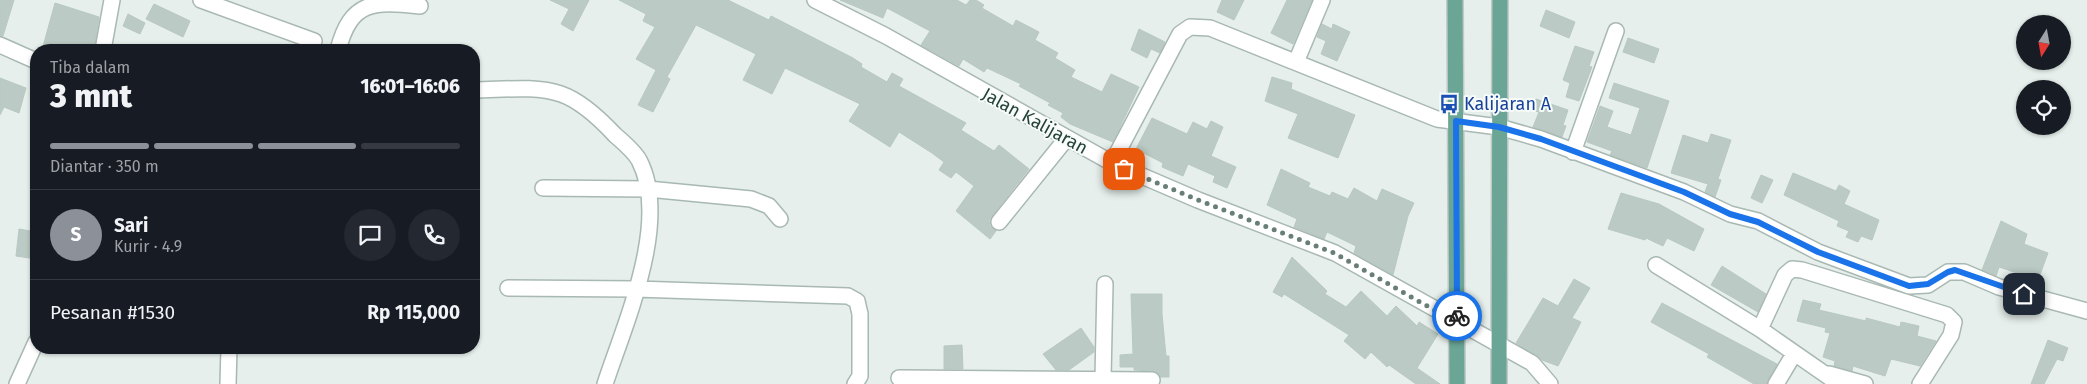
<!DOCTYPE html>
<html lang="id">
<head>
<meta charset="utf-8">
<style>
  body { margin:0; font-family:"Fira Sans",sans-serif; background:#242831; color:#f1f3f6; height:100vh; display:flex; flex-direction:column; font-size:19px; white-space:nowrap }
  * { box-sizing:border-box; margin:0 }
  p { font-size:16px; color:#9ea1a6 }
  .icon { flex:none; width:28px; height:28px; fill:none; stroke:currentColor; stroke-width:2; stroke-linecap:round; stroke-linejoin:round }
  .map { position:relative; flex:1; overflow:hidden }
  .sheet { position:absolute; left:30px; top:44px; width:450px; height:310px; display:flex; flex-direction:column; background:#171b24; border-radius:20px; box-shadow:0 1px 4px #0004 }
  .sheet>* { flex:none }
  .needle { width:32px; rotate:191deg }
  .controls { position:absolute; left:2016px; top:15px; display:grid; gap:10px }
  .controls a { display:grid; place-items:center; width:55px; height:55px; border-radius:50%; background:#171b24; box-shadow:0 1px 4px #0004; font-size:25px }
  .pin { position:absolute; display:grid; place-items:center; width:42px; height:42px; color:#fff; margin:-21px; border-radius:10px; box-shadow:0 2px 8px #0006 }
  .courier { position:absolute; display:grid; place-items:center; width:50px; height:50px; margin:-25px; border:4px solid #1a73e8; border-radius:50%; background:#fff; color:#222; box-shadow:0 1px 6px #0007 }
  .summary em { font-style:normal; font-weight:800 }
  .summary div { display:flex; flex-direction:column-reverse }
  .summary { display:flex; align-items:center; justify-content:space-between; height:85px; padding:0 20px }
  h1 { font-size:32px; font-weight:800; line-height:38px }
  .bar { display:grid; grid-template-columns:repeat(4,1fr); gap:8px 5px; align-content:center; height:60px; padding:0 20px }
  .bar i { height:6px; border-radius:4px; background:#363941 }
  .bar .on { background:#8c9099 }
  .bar p { grid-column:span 4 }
  .line { display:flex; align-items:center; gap:12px; padding:0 20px; border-top:1px solid #363941 }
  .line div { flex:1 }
  .round { display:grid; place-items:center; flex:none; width:52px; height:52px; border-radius:26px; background:#242831 }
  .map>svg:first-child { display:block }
  .building { fill:#bbcac4; stroke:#b8c9c2 }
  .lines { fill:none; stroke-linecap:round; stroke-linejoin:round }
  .minor-casing { stroke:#a8b8b2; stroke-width:18 }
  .major-casing { stroke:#c2cac8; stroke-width:18 }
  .minor { stroke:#fff; stroke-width:15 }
  .major { stroke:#6aa596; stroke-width:15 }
  .done { stroke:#687f78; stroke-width:5; stroke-dasharray:0 9 }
  .route { stroke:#1a73e8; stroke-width:6 }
  .labels { text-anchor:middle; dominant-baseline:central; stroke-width:4; stroke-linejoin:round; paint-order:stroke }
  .transit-label { font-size:18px; fill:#164399; stroke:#f7fbf9; text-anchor:start }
  .street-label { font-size:18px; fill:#24423a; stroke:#f7fbf9 }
</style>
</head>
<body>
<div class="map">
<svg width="2087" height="384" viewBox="0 0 2087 384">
  <rect width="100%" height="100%" fill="#e6efeb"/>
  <path class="building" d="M0 0H14L3 36H0Z
    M550 0H589L573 31 561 24 569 9Z
    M619 0H728L769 20 771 16 853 58 862 64 861 67 887 82 892 73 903 79 899 86 966 123 961 130 994 151 999 145 1029 169 989 220 990 226 996 231 990 239 956 211 974 186 956 172 951 178 939 170 944 162 932 153 899 132 890 147 849 121 860 104 785 68 772 94 743 80 756 54 696 25 667 77 670 79 653 112 638 105 656 70 636 59 655 27 643 21 646 14Z
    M840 0H957L966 5 970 0H976L984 5 982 8 1013 26 1016 20 1039 32 1035 40 1058 53 1055 58 1075 70 1071 77 1102 92 1111 74 1139 87 1113 142 1070 124 1061 117 1063 113 1048 105 1050 103 1019 86 1021 84 987 68 984 72 963 59 959 66 921 45 930 31 887 8 883 18Z
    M1222 0H1244L1234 20 1217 12Z
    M1287 0H1312L1293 44 1271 33Z
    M55 3 99 17 94 50H42Z
    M154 4 190 21 183 37 146 19Z
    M1546 10 1575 22 1569 38 1540 26Z
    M128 14 145 23 140 34 123 26Z
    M1322 24 1332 29 1333 24 1350 32 1337 61 1321 54 1326 41 1317 37Z
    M1139 29 1165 42 1160 53 1151 49 1147 58 1131 50Z
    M1628 38 1659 49 1654 63 1623 52Z
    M1575 46 1594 52 1589 66 1592 67 1579 101 1566 97 1570 83 1563 80Z
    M1272 77 1292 83 1291 89 1355 115 1338 158 1288 138 1298 114 1265 101Z
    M0 78 26 88 19 113 4 107 0 115Z
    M1614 83 1669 101 1647 168 1610 155 1612 151 1587 142 1600 106 1613 111 1607 127 1631 135 1640 108 1609 98Z
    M1536 99 1568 110 1563 125 1566 126 1562 137 1533 127 1539 112 1532 110Z
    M1152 118 1187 134 1193 122 1207 129 1211 121 1223 127 1211 156 1236 167 1227 188 1213 182 1215 176 1188 164 1183 176 1162 167 1163 163 1136 149Z
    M1711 134 1731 140 1718 179 1721 180 1715 197 1705 192 1708 184 1671 173 1683 135 1708 143Z
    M1281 169 1310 183 1308 187 1330 196 1332 192 1348 199 1354 188 1377 201 1382 189 1414 203 1408 216 1393 275 1354 253 1356 246 1327 232 1324 239 1294 227 1297 219 1267 205Z
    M1793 173 1836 191 1839 185 1850 191 1844 204 1879 220 1872 240 1861 236 1858 242 1846 237 1849 231 1837 226 1839 221 1784 195Z
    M1761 175 1773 180 1762 203 1751 198Z
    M1621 193 1659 204 1704 229 1694 251 1667 238 1663 246 1646 238 1645 240 1608 229Z
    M2001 221 2027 234 2024 244 2048 253 2038 280 1999 267 1996 276 1982 270Z
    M19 229 36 232V259L16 256Z
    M1292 257 1327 291 1325 294 1346 307 1361 291 1387 316 1396 306 1417 326 1419 322 1438 334 1417 368 1440 384H1416L1389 365 1387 367 1371 352 1365 359 1344 341 1349 335 1284 294 1282 297 1273 292Z
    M1722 266 1766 294 1758 312 1711 285Z
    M1574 279 1590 288 1572 318 1581 322 1558 366 1542 360 1516 343 1543 298 1558 306Z
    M1131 294H1162V314L1166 356H1169V377H1161L1153 371 1134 370V367H1120V355L1133 354Z
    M1803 300 1821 304 1819 310 1866 321V318L1900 327 1901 322 1919 326 1917 336 1936 341 1920 366 1891 359 1885 376 1853 366 1852 371 1834 366 1835 361 1823 357 1830 333 1825 332 1826 328 1797 321Z
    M1662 303 1777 364 1767 384H1754L1707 357 1709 354 1651 322Z
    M1081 328 1094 347V352L1069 370H1056L1043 354Z
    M2048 340 2068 348 2063 361 2057 359 2044 384H2031Z
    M962 345 963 369H944V346Z"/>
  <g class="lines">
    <defs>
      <path id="minor" d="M201 0 314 41
        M815 0 886 36 1112 163 1198 200 1335 253 1532 363 1550 384
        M0 45 36 61
        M103 50 112 0
        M338 50C351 0 374 1 420 6
        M1296 62 1322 0
        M474 90C502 90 534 85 561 94 581 101 601 120 615 135 623 142 634 151 639 160 671 221 625 323 605 384
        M1573 152 1616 31
        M1112 163 1180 34 1190 27 1210 28 1427 115 1437 119 1499 127 1541 139 1684 192 1730 214 1758 221 1818 252 1909 286 1928 285 1948 272H1964L1999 287 2087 311
        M543 188 648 189 751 199 769 206 780 219
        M999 222 1066 139
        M1656 265 1760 329 1839 384
        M508 288 636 289 848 296 857 301 860 314V376L855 384
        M1760 329 1785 275 1792 269 1802 270 1947 315 1954 322 1951 335 1920 384
        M1829 374 1865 384
        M899 378 1152 380
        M1103 378 1105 284
        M17 384 36 342
        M228 384 229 348
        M1776 384 1794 354"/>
      <path id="major" d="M1455 0 1457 384
        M1499 384 1500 0"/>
    </defs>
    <use href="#minor" class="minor-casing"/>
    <use href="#major" class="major-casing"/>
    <use href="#minor" class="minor"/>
    <use href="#major" class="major"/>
  </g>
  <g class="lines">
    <path class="done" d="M1124 169 1198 200 1334 253 1457 323V316"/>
    <path class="route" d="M1457 316 1456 121 1499 127 1541 139 1684 192 1730 214 1758 222 1818 252 1909 286 1928 284 1948 272 1955 270 2024 294"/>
  </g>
  <defs>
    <symbol id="bus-bare" viewBox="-9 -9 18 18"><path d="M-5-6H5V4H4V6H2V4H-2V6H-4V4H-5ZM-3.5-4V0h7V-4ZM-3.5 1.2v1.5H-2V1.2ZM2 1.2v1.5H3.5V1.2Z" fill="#1a4fb4" stroke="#f7fbf9" stroke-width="2.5" paint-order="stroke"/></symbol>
  </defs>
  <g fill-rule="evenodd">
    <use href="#bus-bare" x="1435" y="90" width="28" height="28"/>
  </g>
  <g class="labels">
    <g class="transit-label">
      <text x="1464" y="104">Kalijaran A</text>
    </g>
    <g class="street-label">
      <text transform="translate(1035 121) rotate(29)">Jalan Kalijaran</text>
    </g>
  </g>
</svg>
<div class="controls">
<a><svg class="needle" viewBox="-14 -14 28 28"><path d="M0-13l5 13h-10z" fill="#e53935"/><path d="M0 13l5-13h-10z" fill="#9ea1a6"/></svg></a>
<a><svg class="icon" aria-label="locate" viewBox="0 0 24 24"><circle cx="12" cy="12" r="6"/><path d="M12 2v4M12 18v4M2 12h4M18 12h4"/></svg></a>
</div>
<div class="pin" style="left:1124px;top:169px;background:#ea580c"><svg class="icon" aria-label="bag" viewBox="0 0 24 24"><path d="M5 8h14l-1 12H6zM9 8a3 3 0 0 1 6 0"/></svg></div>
<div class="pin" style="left:2024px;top:294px;background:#1f2937"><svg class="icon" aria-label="home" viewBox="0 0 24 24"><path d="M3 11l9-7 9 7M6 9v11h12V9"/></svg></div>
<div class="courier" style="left:1457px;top:316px"><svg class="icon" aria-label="bike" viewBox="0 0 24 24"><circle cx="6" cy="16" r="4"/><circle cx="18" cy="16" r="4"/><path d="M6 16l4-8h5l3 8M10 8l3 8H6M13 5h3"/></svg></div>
<section class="sheet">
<div class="summary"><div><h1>3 mnt</h1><p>Tiba dalam</p></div><em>16:01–16:06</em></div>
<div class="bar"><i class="on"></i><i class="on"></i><i class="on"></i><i></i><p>Diantar · 350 m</p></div>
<div class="line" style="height:90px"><b class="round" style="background:#8c9099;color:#fff">S</b><div><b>Sari</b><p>Kurir · 4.9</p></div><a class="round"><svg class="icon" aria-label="chat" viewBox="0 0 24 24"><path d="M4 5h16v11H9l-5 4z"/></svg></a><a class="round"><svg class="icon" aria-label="phone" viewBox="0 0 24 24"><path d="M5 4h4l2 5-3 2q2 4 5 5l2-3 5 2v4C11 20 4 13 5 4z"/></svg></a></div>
<div class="line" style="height:65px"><div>Pesanan #1530</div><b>Rp 115,000</b></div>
</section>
</div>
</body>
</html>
